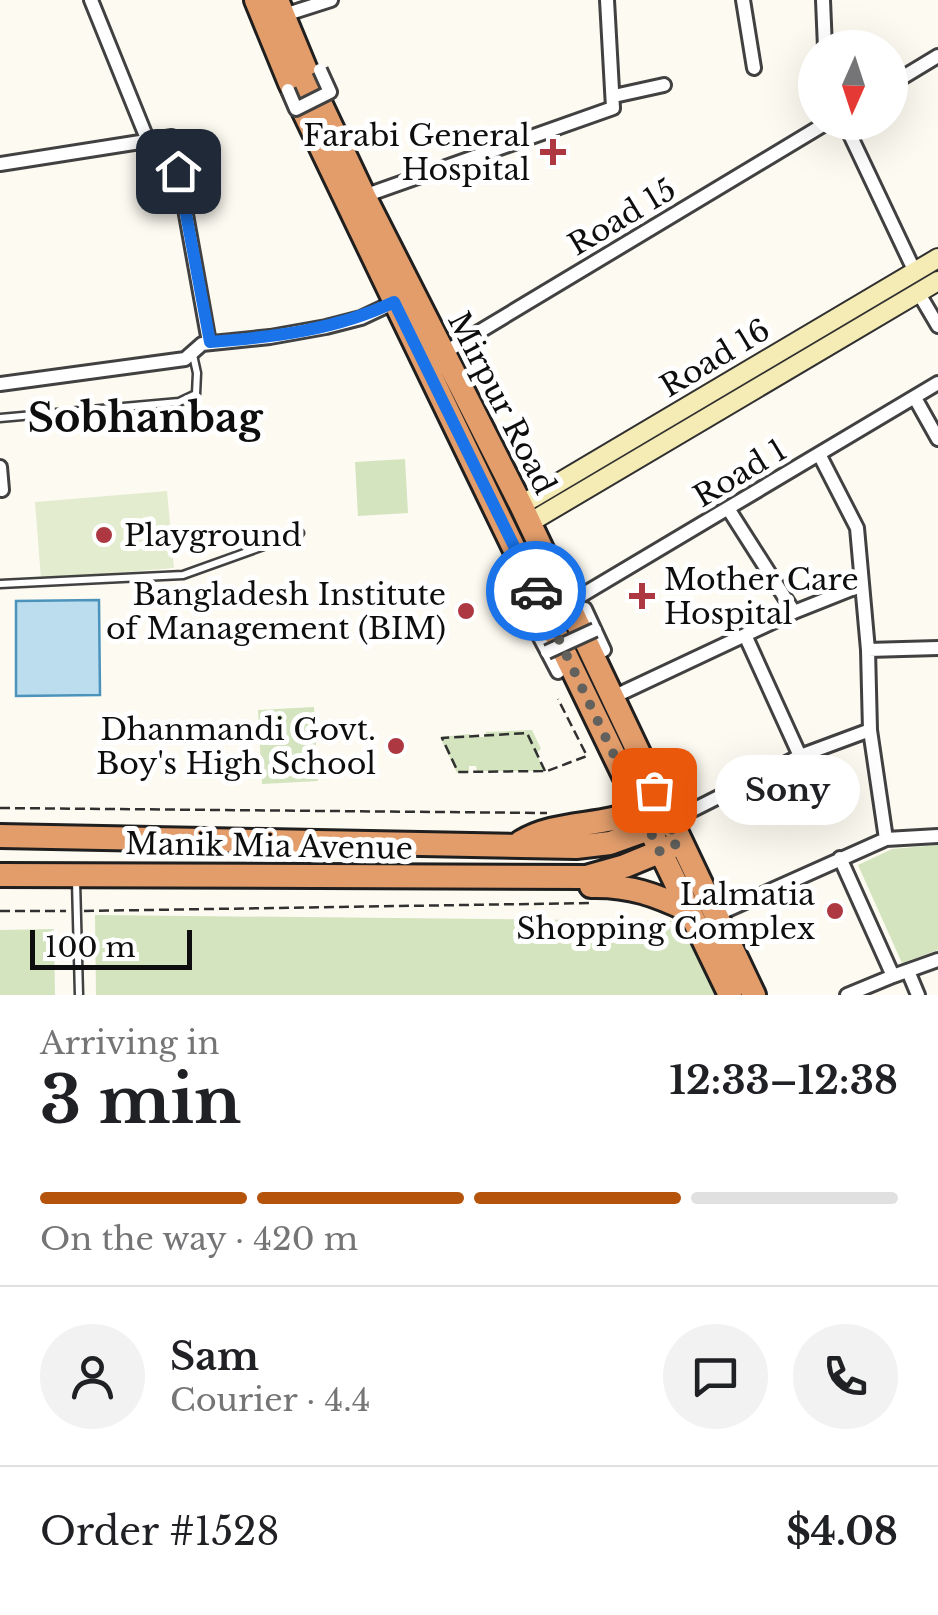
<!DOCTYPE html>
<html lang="en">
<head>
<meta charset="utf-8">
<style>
  body { margin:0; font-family:"Libre Baskerville",serif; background:#f2f2f2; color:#202124; height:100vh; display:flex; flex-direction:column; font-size:38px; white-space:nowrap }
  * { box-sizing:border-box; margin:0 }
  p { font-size:32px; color:#757577 }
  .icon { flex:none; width:55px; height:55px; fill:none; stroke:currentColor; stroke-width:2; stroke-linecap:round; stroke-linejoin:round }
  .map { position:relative; height:995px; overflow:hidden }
  .details { display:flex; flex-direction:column; background:#fff; flex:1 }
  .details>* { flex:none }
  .needle { width:65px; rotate:183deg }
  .fabs { position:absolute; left:798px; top:30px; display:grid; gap:20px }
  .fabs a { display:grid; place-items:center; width:110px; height:110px; border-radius:50%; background:#fff; box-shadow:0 10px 40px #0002; font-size:50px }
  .scale { position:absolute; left:30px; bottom:25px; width:162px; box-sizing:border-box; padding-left:10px; border:5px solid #0e0e0e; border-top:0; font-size:28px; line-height:35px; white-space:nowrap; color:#0e0e0e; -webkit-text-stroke:8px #fff; paint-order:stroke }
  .pin { position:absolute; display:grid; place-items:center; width:85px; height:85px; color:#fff; margin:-42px; border-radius:20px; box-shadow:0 5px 15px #0006 }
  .courier { position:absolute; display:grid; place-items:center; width:100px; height:100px; margin:-50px; border:8px solid #1a73e8; border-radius:50%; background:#fff; color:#222; box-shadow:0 2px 12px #0007 }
  .bubble { position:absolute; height:70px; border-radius:35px; background:#fff; box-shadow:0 10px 40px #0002; font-size:32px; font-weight:800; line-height:70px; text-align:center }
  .overview em { font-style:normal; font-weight:800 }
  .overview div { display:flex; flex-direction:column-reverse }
  .overview { display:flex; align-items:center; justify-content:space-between; height:170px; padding:0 40px }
  h1 { font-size:65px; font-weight:800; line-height:75px }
  .bar { display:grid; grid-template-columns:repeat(4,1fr); gap:15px 10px; align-content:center; height:120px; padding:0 40px }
  .bar i { height:12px; border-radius:8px; background:#e0e0e0 }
  .bar .on { background:#b45309 }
  .bar p { grid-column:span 4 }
  .line { display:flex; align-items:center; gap:25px; padding:0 40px; border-top:2px solid #e0e0e0 }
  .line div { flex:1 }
  .round { display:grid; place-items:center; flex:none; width:105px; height:105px; border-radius:52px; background:#f2f2f2 }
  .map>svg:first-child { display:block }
  .green { fill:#d3e4bf }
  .pitch { fill:#e3eccf }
  .water { fill:#bcddee; stroke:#4c93bc; stroke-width:2.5 }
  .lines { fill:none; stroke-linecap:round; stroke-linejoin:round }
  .lane-casing { stroke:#414141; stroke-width:11 }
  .street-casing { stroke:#414141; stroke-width:18 }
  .secondary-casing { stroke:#303030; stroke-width:22 }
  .highway-casing { stroke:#1f1f1f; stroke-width:28 }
  .path { stroke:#303030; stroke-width:2.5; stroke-dasharray:10 5; stroke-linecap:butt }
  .lane { stroke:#fff; stroke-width:6 }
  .street { stroke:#fff; stroke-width:12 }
  .secondary { stroke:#f5ebb4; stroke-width:18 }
  .highway { stroke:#e29d6b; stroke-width:22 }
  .street-bridge-casing { stroke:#414141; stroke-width:18; stroke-linecap:butt }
  .street-bridge { stroke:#fff; stroke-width:12 }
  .done { stroke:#62615d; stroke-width:10; stroke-dasharray:0 18 }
  .route { stroke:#1a73e8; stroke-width:12 }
  .poi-dot { fill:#ad3841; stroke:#fff; stroke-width:4 }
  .labels { text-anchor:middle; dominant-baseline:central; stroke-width:10; stroke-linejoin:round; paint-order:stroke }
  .poi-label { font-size:30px; fill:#0e0e0e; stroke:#fff; text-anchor:end }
  .street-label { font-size:30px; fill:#0e0e0e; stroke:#fff }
  .district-label { font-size:40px; font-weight:bold; fill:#0e0e0e; stroke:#fff }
</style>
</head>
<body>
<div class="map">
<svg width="938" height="995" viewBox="0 0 938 995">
  <rect width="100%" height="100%" fill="#fdfaf1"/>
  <path class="green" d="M405 459 408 513 358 516 355 462Z
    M314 707 318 781 262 784 258 710Z
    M532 730 541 749 536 753 545 771H477L476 766H469V772L457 773 440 737 470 734 471 737H485L486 732Z
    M938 845V950L902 963 858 865 892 849Z
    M95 915 683 921 716 995H96Z
    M54 929 55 995H0V930Z"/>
  <path class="pitch" d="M167 491 174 568 41 579 35 502Z"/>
  <path class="water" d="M99 600 100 695 16 696V601Z"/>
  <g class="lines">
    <defs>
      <path id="lane" d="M0 418 179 402 196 394 197 373 193 355
        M0 584 183 575 300 533
        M76 881 79 995"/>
      <path id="street" d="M91 0 148 141
        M743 0 754 68
        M823 0 825 48
        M284 15 331 0
        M890 85 938 56
        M614 96 664 85
        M844 122 915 272
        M0 164 172 137 209 342
        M364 196 613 108 607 0
        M918 292 938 326
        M442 354 828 122
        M0 384 185 359 202 344 270 337 326 327 361 318 395 302
        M915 398 938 439
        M819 454 857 528 868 650 870 730 886 839
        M0 467 2 490
        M729 510 794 612
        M567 604 938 383
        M585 609 604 650
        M536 630 558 672
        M745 635 800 756
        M868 650 938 648
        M611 698 794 612 862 585
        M669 822 800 756 870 730
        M840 858 893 976 938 960
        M716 915 886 839 938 836
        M908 971 918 995
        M847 995 893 976"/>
      <path id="secondary" d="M521 505 938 258
        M529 523 938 281"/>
      <path id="highway" d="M256 0 290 83 395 302 730 995
        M277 0 315 92 364 196 521 505 754 995
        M0 836 576 847 610 843 663 824
        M521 842C557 820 602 828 640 810
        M0 875 586 877 625 866 671 847
        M591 886C630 885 656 895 690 911"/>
    </defs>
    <use href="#lane" class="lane-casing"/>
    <use href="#street" class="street-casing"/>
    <use href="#secondary" class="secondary-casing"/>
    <use href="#highway" class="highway-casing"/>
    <path class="path" d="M545 771 527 733 442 738 458 772 545 771H547L587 756 558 699
      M0 808 547 813
      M0 911H66
      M84 911 591 903"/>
    <use href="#lane" class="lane"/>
    <use href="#street" class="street"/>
    <use href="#secondary" class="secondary"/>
    <use href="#highway" class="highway"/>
    <defs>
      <path id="street-bridge" d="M288 90 296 109 330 92 320 70
        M547 652 595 630"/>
    </defs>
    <use href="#street-bridge" class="street-bridge-casing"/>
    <use href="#street-bridge" class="street-bridge"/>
  </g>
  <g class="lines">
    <path class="done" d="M536 591 660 852 678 843 654 790"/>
    <path class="route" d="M178 171 210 342C274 337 336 330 394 302L536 591"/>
  </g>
  <g class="poi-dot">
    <path d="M548 137h10v10h10v10h-10v10h-10v-10h-10v-10h10z"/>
    <circle cx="104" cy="535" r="10"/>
    <path d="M637 581h10v10h10v10h-10v10h-10v-10h-10v-10h10z"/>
    <circle cx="466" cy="611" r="10"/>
    <circle cx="396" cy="746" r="10"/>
    <circle cx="835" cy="911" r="10"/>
  </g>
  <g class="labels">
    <g class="poi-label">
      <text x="530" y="135">Farabi General<tspan x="530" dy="34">Hospital</tspan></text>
      <text x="124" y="535" text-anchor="start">Playground</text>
      <text x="664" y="579" text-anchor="start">Mother Care<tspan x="664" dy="34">Hospital</tspan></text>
      <text x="446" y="594">Bangladesh Institute<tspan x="446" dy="34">of Management (BIM)</tspan></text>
      <text x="376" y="729">Dhanmandi Govt.<tspan x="376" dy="34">Boy's High School</tspan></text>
      <text x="815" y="894">Lalmatia<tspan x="815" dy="34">Shopping Complex</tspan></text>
    </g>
    <g class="street-label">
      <text transform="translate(622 217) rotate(-31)">Road 15</text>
      <text transform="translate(715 358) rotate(-31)">Road 16</text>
      <text transform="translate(502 403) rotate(63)">Mirpur Road</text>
      <text transform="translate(740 473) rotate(-31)">Road 1</text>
      <text transform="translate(269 846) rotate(1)">Manik Mia Avenue</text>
    </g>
    <g class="district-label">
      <text x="145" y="418">Sobhanbag</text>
    </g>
  </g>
</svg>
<div class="fabs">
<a><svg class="needle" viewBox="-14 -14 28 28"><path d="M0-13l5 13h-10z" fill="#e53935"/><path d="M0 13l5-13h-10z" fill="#757577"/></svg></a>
</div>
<div class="scale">100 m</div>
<div class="pin" style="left:654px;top:790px;background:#ea580c"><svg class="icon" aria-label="bag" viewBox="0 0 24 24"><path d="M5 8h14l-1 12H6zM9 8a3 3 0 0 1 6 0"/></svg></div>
<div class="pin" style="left:178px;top:171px;background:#1f2937"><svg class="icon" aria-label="home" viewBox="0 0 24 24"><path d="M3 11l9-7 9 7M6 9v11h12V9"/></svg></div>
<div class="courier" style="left:536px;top:591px"><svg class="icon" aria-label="car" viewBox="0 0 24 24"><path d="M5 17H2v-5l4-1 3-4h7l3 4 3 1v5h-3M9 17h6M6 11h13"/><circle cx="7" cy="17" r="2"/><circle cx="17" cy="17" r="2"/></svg></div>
<div class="bubble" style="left:715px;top:755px;width:145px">Sony</div>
</div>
<section class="details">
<div class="overview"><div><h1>3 min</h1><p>Arriving in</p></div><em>12:33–12:38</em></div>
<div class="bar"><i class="on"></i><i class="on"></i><i class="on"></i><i></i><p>On the way · 420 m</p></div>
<div class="line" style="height:180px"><a class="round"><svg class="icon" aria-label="person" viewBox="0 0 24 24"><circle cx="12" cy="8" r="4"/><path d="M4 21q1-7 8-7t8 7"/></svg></a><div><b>Sam</b><p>Courier · 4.4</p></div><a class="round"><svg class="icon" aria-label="chat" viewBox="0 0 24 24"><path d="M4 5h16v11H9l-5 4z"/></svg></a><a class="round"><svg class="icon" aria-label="phone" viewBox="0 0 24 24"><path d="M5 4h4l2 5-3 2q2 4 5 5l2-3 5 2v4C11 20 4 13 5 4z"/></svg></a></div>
<div class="line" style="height:130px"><div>Order #1528</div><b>$4.08</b></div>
</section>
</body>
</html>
